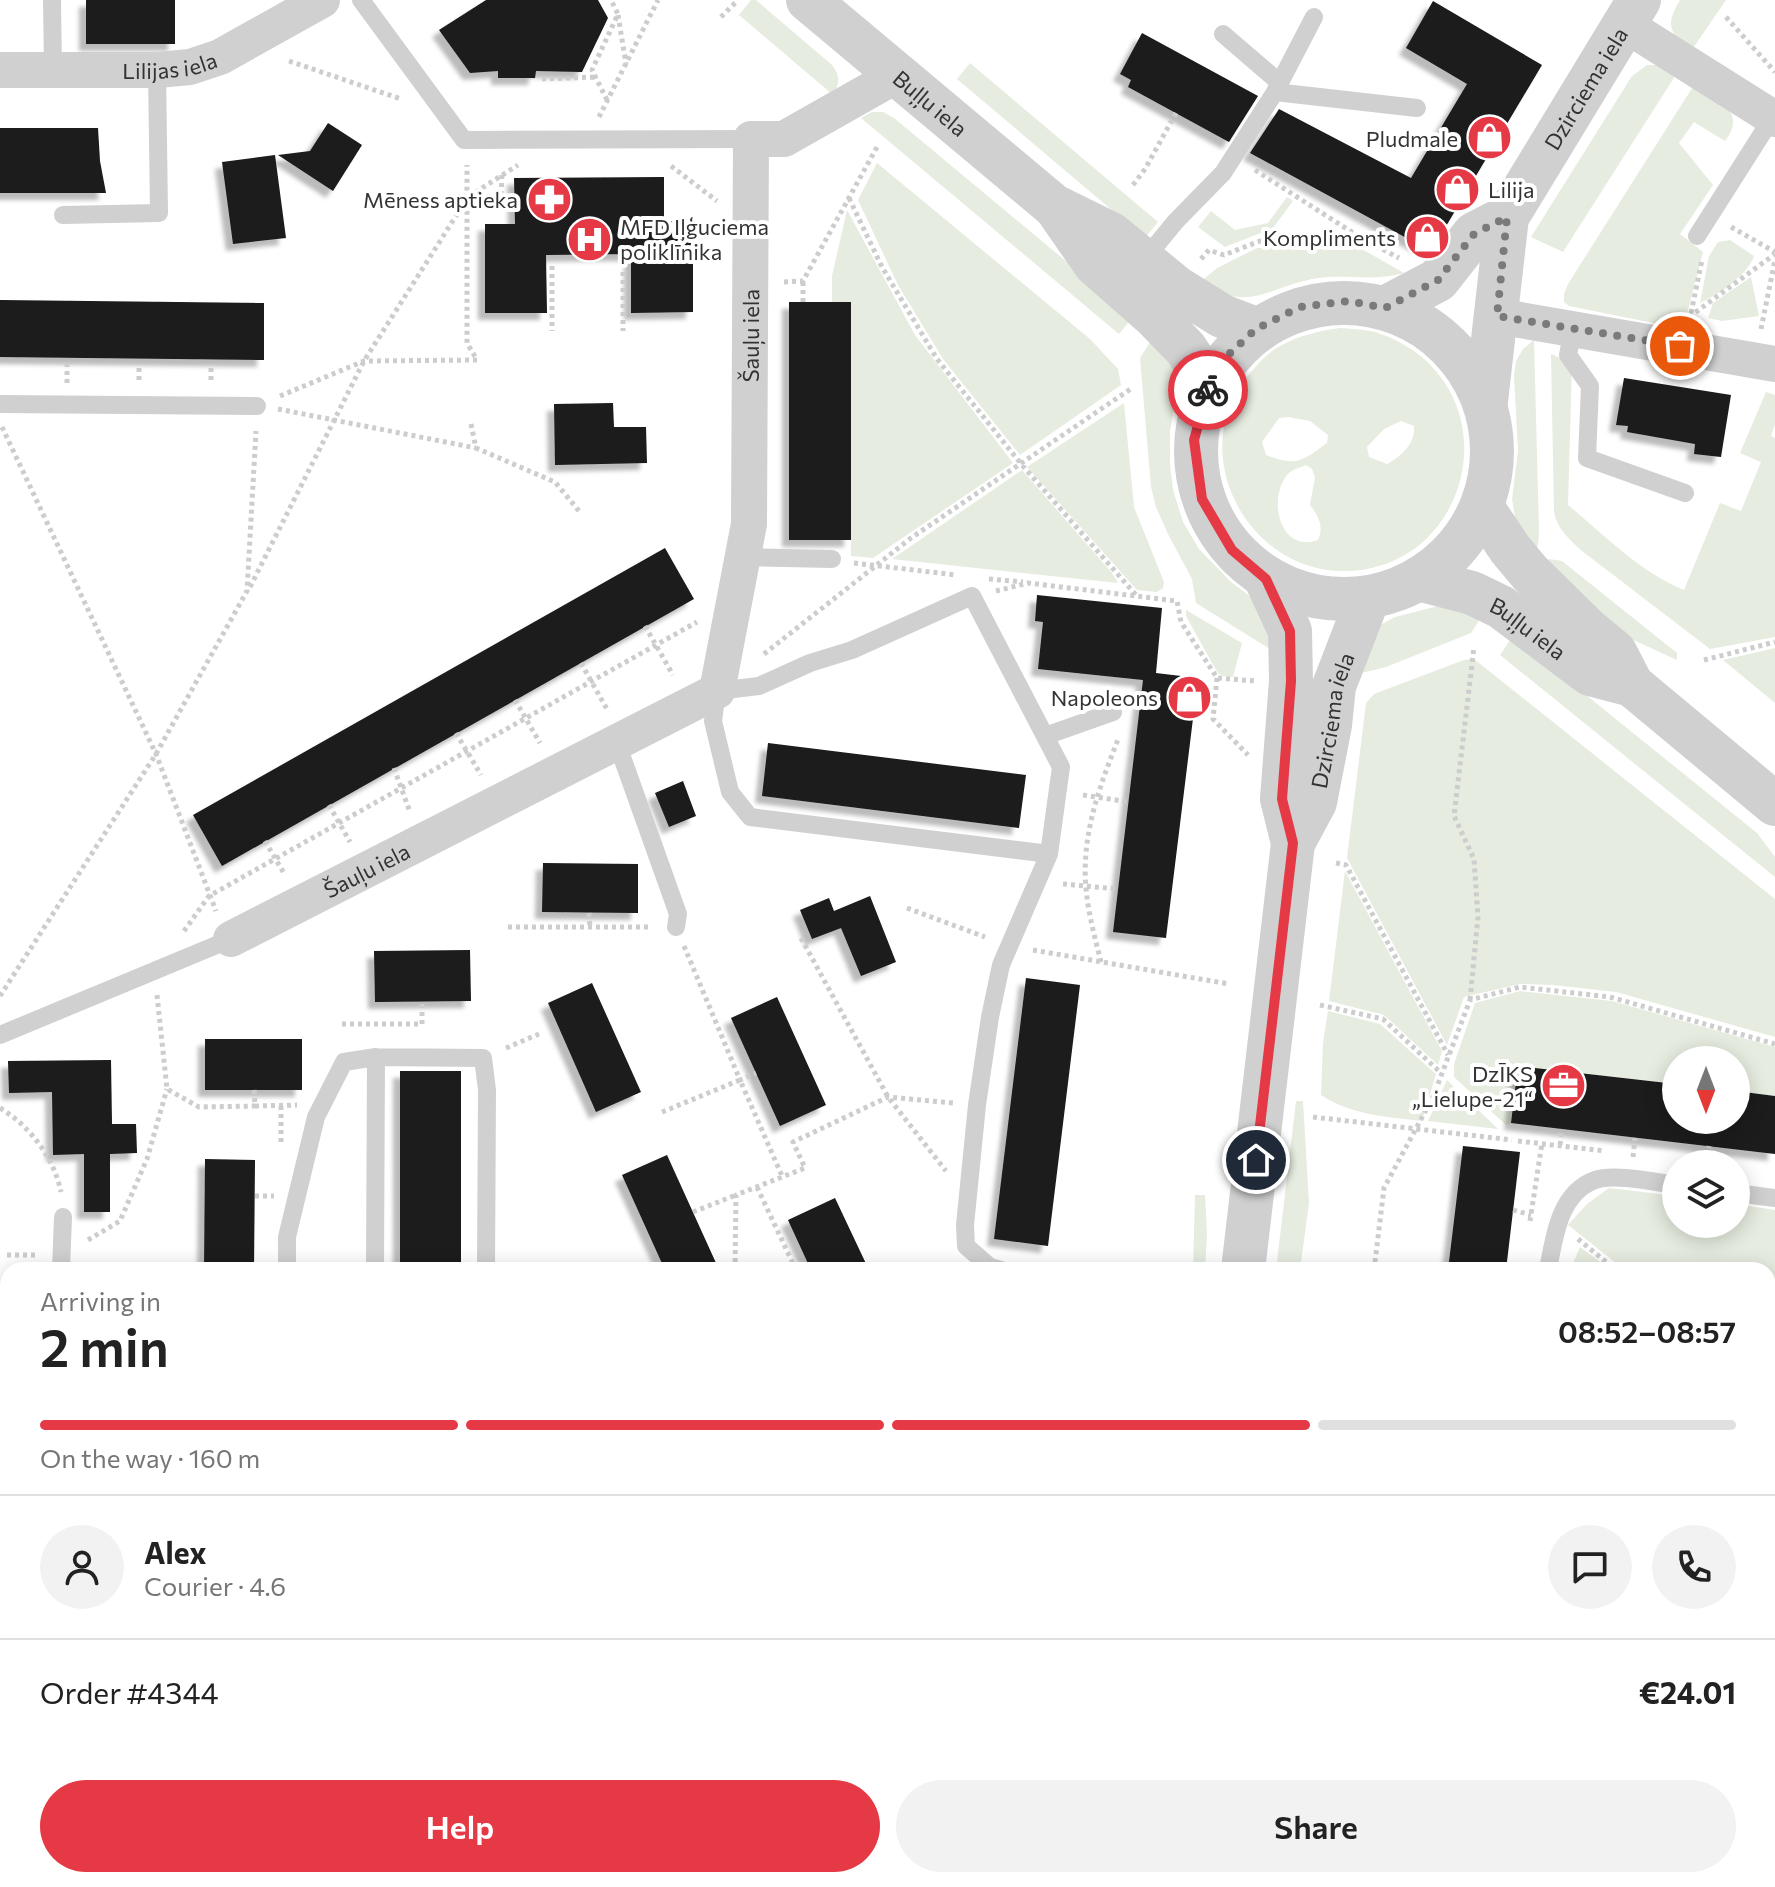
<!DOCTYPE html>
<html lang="en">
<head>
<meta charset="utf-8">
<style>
  body { margin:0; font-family:Commissioner,sans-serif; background:#f2f2f2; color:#222; height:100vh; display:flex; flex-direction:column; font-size:30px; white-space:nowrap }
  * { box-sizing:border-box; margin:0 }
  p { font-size:26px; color:#767676 }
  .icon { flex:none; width:44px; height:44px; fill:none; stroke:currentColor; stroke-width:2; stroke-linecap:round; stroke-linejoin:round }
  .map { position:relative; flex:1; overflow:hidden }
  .details { position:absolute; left:0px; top:1262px; width:1776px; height:626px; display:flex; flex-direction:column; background:#fff; border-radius:24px 24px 0 0; box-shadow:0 4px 20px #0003 }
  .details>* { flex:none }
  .needle { width:52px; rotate:180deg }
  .controls { position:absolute; left:1662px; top:1046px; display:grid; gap:16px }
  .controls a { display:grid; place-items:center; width:88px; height:88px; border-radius:50%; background:#fff; box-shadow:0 4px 20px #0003; font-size:40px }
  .pin { position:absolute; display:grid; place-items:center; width:68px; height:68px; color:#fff; margin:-34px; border:4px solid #fff; border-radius:50%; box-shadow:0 2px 8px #0007 }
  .courier { position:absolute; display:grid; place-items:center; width:80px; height:80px; margin:-40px; border:6px solid #e63946; border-radius:50%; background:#fff; color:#222; box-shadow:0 2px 10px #0007 }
  .headline em { font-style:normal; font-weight:600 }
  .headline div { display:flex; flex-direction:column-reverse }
  .headline { display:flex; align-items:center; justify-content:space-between; height:136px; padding:0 40px }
  h1 { font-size:52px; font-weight:600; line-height:60px }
  .bar { display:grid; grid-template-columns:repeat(4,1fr); gap:12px 8px; align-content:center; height:96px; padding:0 40px }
  .bar i { height:10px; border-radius:6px; background:#e0e0e0 }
  .bar .on { background:#e63946 }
  .bar p { grid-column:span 4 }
  .line { display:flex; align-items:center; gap:20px; padding:0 40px; border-top:2px solid #e0e0e0 }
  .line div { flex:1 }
  .round { display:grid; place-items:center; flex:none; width:84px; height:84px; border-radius:42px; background:#f2f2f2 }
  .cta { display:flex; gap:16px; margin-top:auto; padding:16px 40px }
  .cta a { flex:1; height:92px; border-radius:48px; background:#e63946; color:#fff; font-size:32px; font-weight:600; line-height:92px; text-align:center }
  .cta a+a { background:#f2f2f2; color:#222 }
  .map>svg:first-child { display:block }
  .green { fill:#e6ecdf; fill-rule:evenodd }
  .building { fill:#1a1a1a; filter:url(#shadow) }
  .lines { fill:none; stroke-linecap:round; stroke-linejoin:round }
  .path { stroke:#cdcdcd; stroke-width:5; stroke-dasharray:4 4; stroke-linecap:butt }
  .service { stroke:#d0d0d0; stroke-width:18 }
  .minor { stroke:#d0d0d0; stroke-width:36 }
  .tertiary { stroke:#d0d0d0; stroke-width:44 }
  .done { stroke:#7a7a7a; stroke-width:8; stroke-dasharray:0 14.4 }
  .route { stroke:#e63946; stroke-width:10 }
  .labels { text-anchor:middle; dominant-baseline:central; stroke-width:8; stroke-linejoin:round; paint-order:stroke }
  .street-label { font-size:22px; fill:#333; stroke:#fff }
  .poi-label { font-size:22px; fill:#333; stroke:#fff; text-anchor:end }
</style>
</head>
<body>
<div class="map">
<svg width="1775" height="1887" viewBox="0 0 1775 1887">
  <defs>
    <filter id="shadow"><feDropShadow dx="-7" dy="7" stdDeviation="2" flood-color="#0004"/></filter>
  </defs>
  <rect width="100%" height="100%" fill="#fff"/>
  <path class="green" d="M751 0H756L832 65C840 75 841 85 832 94L739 15Z
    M1680 0H1726L1691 51C1669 33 1665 25 1680 0Z
    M970 63 1158 222 1145 238 957 79Z
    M1647 65H1655L1677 73 1563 252 1531 237 1632 76Z
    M1694 85C1717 100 1748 111 1725 141L1694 122 1679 143 1713 185 1680 234 1703 252 1683 329 1569 306 1564 302V294L1568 284Z
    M872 112H883L894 118 1133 317 1119 334 861 118Z
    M877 163 1090 339 1118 369 1121 385 1020 455 943 359 898 285 858 200Z
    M1287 197 1293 201 1273 228 1225 247 1198 227 1211 211 1235 230 1268 223Z
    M847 210 915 335 1013 463 873 558 851 556V303L832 302V276Z
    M1730 240 1754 256C1748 275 1718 295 1700 303L1709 256 1718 242Z
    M1257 248H1360L1404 273C1370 282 1349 274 1318 278 1267 286 1253 314 1199 283L1217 268Z
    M1751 277 1759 316 1722 321 1708 318 1713 303Z
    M1340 328C1350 329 1360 329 1370 331 1385 334 1401 342 1414 351 1507 418 1463 568 1347 571 1252 574 1187 461 1243 382 1254 368 1266 353 1282 345 1301 335 1319 331 1340 328ZM1288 417 1310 421 1328 435 1327 443C1303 461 1295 467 1266 455L1262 442 1279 418ZM1401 421 1414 426C1416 443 1401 457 1387 464L1369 457 1367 447 1384 429ZM1306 465 1312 469 1315 477 1310 505C1319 517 1324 526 1318 540 1279 554 1267 497 1288 474 1293 469 1299 468 1306 465Z
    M1154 336 1169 357 1176 377 1177 389 1170 431V464L1173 490 1183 522 1199 549 1231 582 1251 597 1278 654 1196 603 1192 579 1168 534 1156 507 1151 487 1140 358Z
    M1534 340 1539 532 1538 545 1531 557 1518 537 1512 499 1518 451 1514 375 1516 361 1523 349Z
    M1551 354 1572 363 1568 505C1604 535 1640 572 1684 590L1720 503 1741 511 1761 462 1740 453 1766 392 1775 395V424L1771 436 1775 438V637L1710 649 1582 551C1570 540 1557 529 1554 512Z
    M1124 403 1134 507 1164 582 1163 588 1157 592 1137 590 1027 467Z
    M1022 470 1112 573 1118 583 892 559Z
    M1549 559 1562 561 1677 653V660L1616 632 1542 568Z
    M1442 605 1484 613 1471 633 1386 667 1349 676 1380 625 1395 617Z
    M1186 610 1242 643 1233 677 1222 676 1217 672 1186 616Z
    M1513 636 1757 833 1775 857V877L1500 655Z
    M1775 648V703L1723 660Z
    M1474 659 1775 899V1037L1616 992 1553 985 1520 984 1464 997 1447 1045 1347 858 1366 703 1374 694 1464 660Z
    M1345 871 1442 1051 1438 1065 1384 1015 1329 1001Z
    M1520 991 1612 1001 1775 1047V1096L1736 1091V1060H1676V1084L1518 1066 1511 1123 1506 1125 1454 1077V1064L1475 1003Z
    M1328 1011 1380 1024 1436 1074 1422 1121C1387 1117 1351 1115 1321 1095L1323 1043Z
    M1447 1080 1498 1129 1428 1121Z
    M1296 1101H1303L1309 1203 1300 1270H1276Z
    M1609 1188 1676 1196V1224H1736V1204L1775 1210V1295L1768 1300V1270H1620L1616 1263 1568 1225 1587 1204Z
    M1195 1195H1205L1207 1234 1205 1270H1193Z
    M1580 1247 1606 1266 1608 1270H1570Z
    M1775 1333V1595L1768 1586V1340Z
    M1774 1633 1775 1887H1593L1553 1880H1768V1641Z"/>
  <path class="building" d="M86 0H175V44H86Z
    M486 0H598L608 18 582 72 536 71 535 78H498V71L470 73 439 30Z
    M1433 1 1542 65 1439 238 1435 243 1423 247 1250 153 1279 109 1411 178 1467 84 1406 48Z
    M1142 33 1258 96 1229 142 1128 87 1131 80 1120 74Z
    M328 123 362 145 333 191 278 155 310 151Z
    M0 128H98L100 161 106 193H0Z
    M275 155 286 238 233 244 222 162Z
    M664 177V221H693V312L631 313V254L546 255 547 313H485V224H515L514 178Z
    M0 300 264 303V360L0 357Z
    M789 302H851V540H789Z
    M1624 378 1731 395 1721 457 1694 454 1695 444 1627 432 1628 426 1616 425Z
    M613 403 614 427H646L647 463 555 465 554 404Z
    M665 548 694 599 222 866 193 815Z
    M1037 595 1162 608 1156 673 1198 678 1166 938 1113 932 1143 680 1038 669 1043 622 1035 621Z
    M768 743 1026 775 1019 828 762 796Z
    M683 781 696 816 669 827 655 793Z
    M543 863 638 864V913L542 912Z
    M870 896 896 962 861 976 841 928 812 939 800 910 829 898 834 911Z
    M470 950 471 1001 375 1002 374 951Z
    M1026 978 1080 985 1048 1246 994 1239Z
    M592 983 641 1092 596 1112 548 1003Z
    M777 997 826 1105 780 1126 731 1018Z
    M205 1039H302V1090H205Z
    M111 1060 112 1124H136L137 1153 110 1154V1212H84V1154L53 1155 52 1092 9 1093 8 1061Z
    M1518 1066 1676 1084V1120H1736V1091L1775 1096V1154L1511 1123Z
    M400 1071H461V1270H400Z
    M1463 1146 1520 1152 1506 1270H1448Z
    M667 1155 716 1263 702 1270H665L622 1175Z
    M205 1159 255 1160 254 1270H204Z
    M835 1198 869 1270H811L788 1220Z"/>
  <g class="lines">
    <path class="path" d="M618 15 626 64
      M721 17 738 0
      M1726 17 1775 72
      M289 61 401 99
      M542 79 595 77
      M607 100 592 70 618 14 611 0
      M599 117 658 0
      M671 166 717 201
      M1255 170 1361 238
      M1133 185 1145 169 1176 113
      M471 197H501L502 173
      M849 198 882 267 937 359 1022 465 1136 595
      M1731 227 1775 252
      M1201 259 1209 250 1224 255 1260 241 1361 238 1399 258
      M623 264V331
      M552 266V331
      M784 282 803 281 877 147
      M803 302V281
      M1691 313 1702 260
      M1689 317 1775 254
      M1761 329 1775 260
      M139 380V365
      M211 380V365
      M67 383V364
      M280 396 364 361 477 360 467 343V165
      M278 409 476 448
      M471 424 476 448 555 482 579 511
      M2 427 156 754 216 911
      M854 563 956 575
      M989 579 1023 582
      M250 587 364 361 468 197 518 165
      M996 591 1028 583 1177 601 1181 622 1217 678 1256 681
      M645 626 673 675
      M764 654 911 538 1132 388
      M1704 660 1775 642
      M581 663 608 711
      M1217 678 1213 719 1248 755
      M515 700 540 743
      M456 733 481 775
      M394 768 410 812
      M1083 795 1129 802
      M329 805 350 842
      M265 841 285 875
      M1336 863 1346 865 1448 1055
      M1063 884 1118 889
      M907 908 985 937
      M589 913 590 927
      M508 927H651
      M184 931 209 896 697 622
      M801 938 888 1097 946 1171
      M684 946 740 1080 756 1073
      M1033 950 1229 984
      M1101 962C1095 938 1088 913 1086 888 1081 835 1100 785 1119 737
      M157 995 167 1089 199 1107 255 1106
      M0 996 156 754 247 591 256 431
      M1470 1000 1478 917 1474 859 1454 816 1474 647
      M1320 1005 1383 1019 1441 1073
      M342 1024H422V1001
      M506 1048 539 1034
      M254 1090 255 1106 297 1105
      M281 1106V1145
      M0 1108C30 1126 54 1158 61 1192
      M662 1112 740 1080 782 1176
      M1313 1117 1512 1140
      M1518 1141 1605 1151
      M1560 1145 1562 1129
      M1633 1157 1635 1138
      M1686 1161 1707 1164
      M1706 1164 1709 1146
      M757 1187 796 1270
      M255 1196H274
      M1513 1210 1531 1215
      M693 1212 736 1195
      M1530 1221 1542 1143
      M1578 1239 1616 1270
      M88 1240 120 1221 147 1159 167 1089
      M7 1255H38
      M735 1270 736 1195 805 1168 793 1142 888 1097 953 1103
      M1374 1270 1384 1188 1433 1097 1470 1000 1520 987 1610 997 1775 1044
      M1768 1313 1775 1308
      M1768 1593 1775 1602
      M1768 1606 1775 1607
      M1768 1630 1775 1621
      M0 1649 8 1641
      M0 1873 8 1870
      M541 1880 548 1887
      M561 1880 580 1887
      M614 1880 620 1887
      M1294 1880 1296 1887
      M1544 1880 1582 1887
      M459 1887 476 1880
      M1231 1887 1234 1880
      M1519 1887 1529 1880"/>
    <path class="service" d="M52 0 53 70
      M361 0 464 140 751 139
      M1223 34 1280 83
      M1275 92 1417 108
      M63 215 159 213 157 70
      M1697 236 1772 118
      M1143 261 1176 221 1223 173 1275 92 1314 17
      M1573 329 1568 355 1590 386 1587 458 1685 493
      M0 404 257 406
      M744 557 832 559
      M1045 736 1113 712
      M617 743 678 914 676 927
      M0 1035 231 939
      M1736 1193 1775 1198
      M61 1270 63 1217
      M287 1270V1237L316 1117 344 1062 376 1057
      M375 1270 376 1057 483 1058 487 1090 486 1270
      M1001 1270 990 1267 966 1246 965 1225 977 1105 990 1017 1001 965 1049 854 1061 767 972 596 852 650 810 663 759 686 717 691 713 721 730 792 750 817 1049 854
      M1548 1270C1554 1238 1559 1193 1595 1180 1613 1173 1655 1182 1676 1185
      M370 1880 381 1887
      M74 1887 89 1880
      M1420 1887 1421 1880"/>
    <g class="minor">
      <path d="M1624 24 1775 119"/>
      <path id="s1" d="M0 70H157L190 67 220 57 322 0"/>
      <path d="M1497 316 1775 364"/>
      <path id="s2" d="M231 939 717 691 749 524 751 139H784L897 75"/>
      <path d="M0 1506 8 1505"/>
    </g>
    <g class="tertiary">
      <path id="s3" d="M808 0 1054 206 1111 234 1177 288 1222 316 1256 329"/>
      <path d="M1056 208 1095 264 1154 316 1186 349 1209 384"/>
      <circle cx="1344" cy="451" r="148"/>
      <path d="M1385 308 1438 280 1474 234 1507 217"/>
      <path id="s4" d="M1486 401 1507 217 1639 0"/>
      <path d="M1482 507 1510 549 1530 573 1587 629 1615 652 1632 685 1775 804"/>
      <path id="s5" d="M1422 580 1472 593 1501 607 1590 674 1632 685"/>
      <path id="s6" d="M1293 843 1315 802 1330 725 1334 686 1368 598"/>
      <path d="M1243 1270 1293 843 1282 799 1291 681 1290 631 1266 579"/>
      <path d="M1099 1887 1102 1880"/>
    </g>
  </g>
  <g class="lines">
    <path class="done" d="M1208 390 1230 353 1256 329 1300 307 1348 301 1385 308 1438 280 1474 234 1507 217 1497 316 1680 346"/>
    <path class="route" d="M1208 390 1194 440 1202 499 1232 550 1266 579 1290 631 1291 681 1282 799 1293 843 1256 1160"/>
  </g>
  <defs>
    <symbol id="shop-disc" viewBox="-11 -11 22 22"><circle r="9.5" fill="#e63946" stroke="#fff"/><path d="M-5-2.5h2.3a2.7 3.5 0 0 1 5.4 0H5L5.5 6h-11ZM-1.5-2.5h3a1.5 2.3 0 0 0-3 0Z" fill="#fff"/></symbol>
    <symbol id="pharmacy-disc" viewBox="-11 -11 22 22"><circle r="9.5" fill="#e63946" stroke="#fff"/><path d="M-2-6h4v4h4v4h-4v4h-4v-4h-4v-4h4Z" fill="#fff"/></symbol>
    <symbol id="hospital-disc" viewBox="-11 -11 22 22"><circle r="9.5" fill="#e63946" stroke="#fff"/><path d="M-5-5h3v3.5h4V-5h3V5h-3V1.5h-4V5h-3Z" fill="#fff"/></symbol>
    <symbol id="office-disc" viewBox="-11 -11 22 22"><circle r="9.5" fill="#e63946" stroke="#fff"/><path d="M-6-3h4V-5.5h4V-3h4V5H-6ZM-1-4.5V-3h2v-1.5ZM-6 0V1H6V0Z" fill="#fff"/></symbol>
  </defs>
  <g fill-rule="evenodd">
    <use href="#shop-disc" x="1464" y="112" width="51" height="51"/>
    <use href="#shop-disc" x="1432" y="164" width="51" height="51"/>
    <use href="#pharmacy-disc" x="524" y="174" width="51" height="51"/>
    <use href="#shop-disc" x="1402" y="212" width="51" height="51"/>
    <use href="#hospital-disc" x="564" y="214" width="51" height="51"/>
    <use href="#shop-disc" x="1164" y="672" width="51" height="51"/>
    <use href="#office-disc" x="1538" y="1060" width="51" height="51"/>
  </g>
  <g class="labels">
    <g class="street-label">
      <text stroke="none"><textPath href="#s1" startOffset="170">Lilijas iela</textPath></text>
      <text stroke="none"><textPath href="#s4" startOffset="336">Dzirciema iela</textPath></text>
      <text stroke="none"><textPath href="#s3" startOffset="160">Buļļu iela</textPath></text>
      <text stroke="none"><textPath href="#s2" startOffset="904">Šauļu iela</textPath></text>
      <text stroke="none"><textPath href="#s5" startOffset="118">Buļļu iela</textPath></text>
      <text stroke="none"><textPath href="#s6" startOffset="130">Dzirciema iela</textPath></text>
      <text stroke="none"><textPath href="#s2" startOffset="152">Šauļu iela</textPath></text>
    </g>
    <g class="poi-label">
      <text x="1458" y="138">Pludmale</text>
      <text x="1488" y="189" text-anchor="start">Lilija</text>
      <text x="518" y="199">Mēness aptieka</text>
      <text x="620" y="226" text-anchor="start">MFD Iļģuciema<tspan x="620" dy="25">poliklīnika</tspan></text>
      <text x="1396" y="237">Kompliments</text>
      <text x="1158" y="697">Napoleons</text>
      <text x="1533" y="1073">DzĪKS<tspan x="1533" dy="25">„Lielupe-21“</tspan></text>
    </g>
  </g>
</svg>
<div class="controls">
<a><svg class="needle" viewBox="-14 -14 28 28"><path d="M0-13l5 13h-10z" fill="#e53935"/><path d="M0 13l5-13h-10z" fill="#767676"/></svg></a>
<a><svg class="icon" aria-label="layers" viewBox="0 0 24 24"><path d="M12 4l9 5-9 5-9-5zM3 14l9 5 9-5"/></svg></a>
</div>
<div class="pin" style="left:1680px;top:346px;background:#ea580c"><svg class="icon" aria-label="bag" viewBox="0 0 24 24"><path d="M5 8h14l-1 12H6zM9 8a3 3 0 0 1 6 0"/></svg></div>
<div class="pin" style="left:1256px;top:1160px;background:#1f2937"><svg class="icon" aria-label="home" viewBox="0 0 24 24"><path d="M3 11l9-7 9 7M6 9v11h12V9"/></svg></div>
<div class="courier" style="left:1208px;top:390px"><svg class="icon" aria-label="bike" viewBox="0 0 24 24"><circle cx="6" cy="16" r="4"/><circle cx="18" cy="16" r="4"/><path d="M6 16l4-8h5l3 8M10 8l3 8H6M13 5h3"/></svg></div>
<section class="details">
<div class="headline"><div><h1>2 min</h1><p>Arriving in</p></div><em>08:52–08:57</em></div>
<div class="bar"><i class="on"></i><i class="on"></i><i class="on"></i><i></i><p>On the way · 160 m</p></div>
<div class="line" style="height:144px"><a class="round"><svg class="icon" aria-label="person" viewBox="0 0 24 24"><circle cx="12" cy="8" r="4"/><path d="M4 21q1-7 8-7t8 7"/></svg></a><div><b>Alex</b><p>Courier · 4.6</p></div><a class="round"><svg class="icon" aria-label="chat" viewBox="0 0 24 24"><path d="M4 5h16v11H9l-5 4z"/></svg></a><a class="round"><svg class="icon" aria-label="phone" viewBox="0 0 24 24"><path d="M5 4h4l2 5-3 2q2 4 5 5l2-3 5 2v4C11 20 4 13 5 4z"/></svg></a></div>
<div class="line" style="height:104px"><div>Order #4344</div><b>€24.01</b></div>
<div class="cta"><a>Help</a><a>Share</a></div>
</section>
</div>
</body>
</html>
